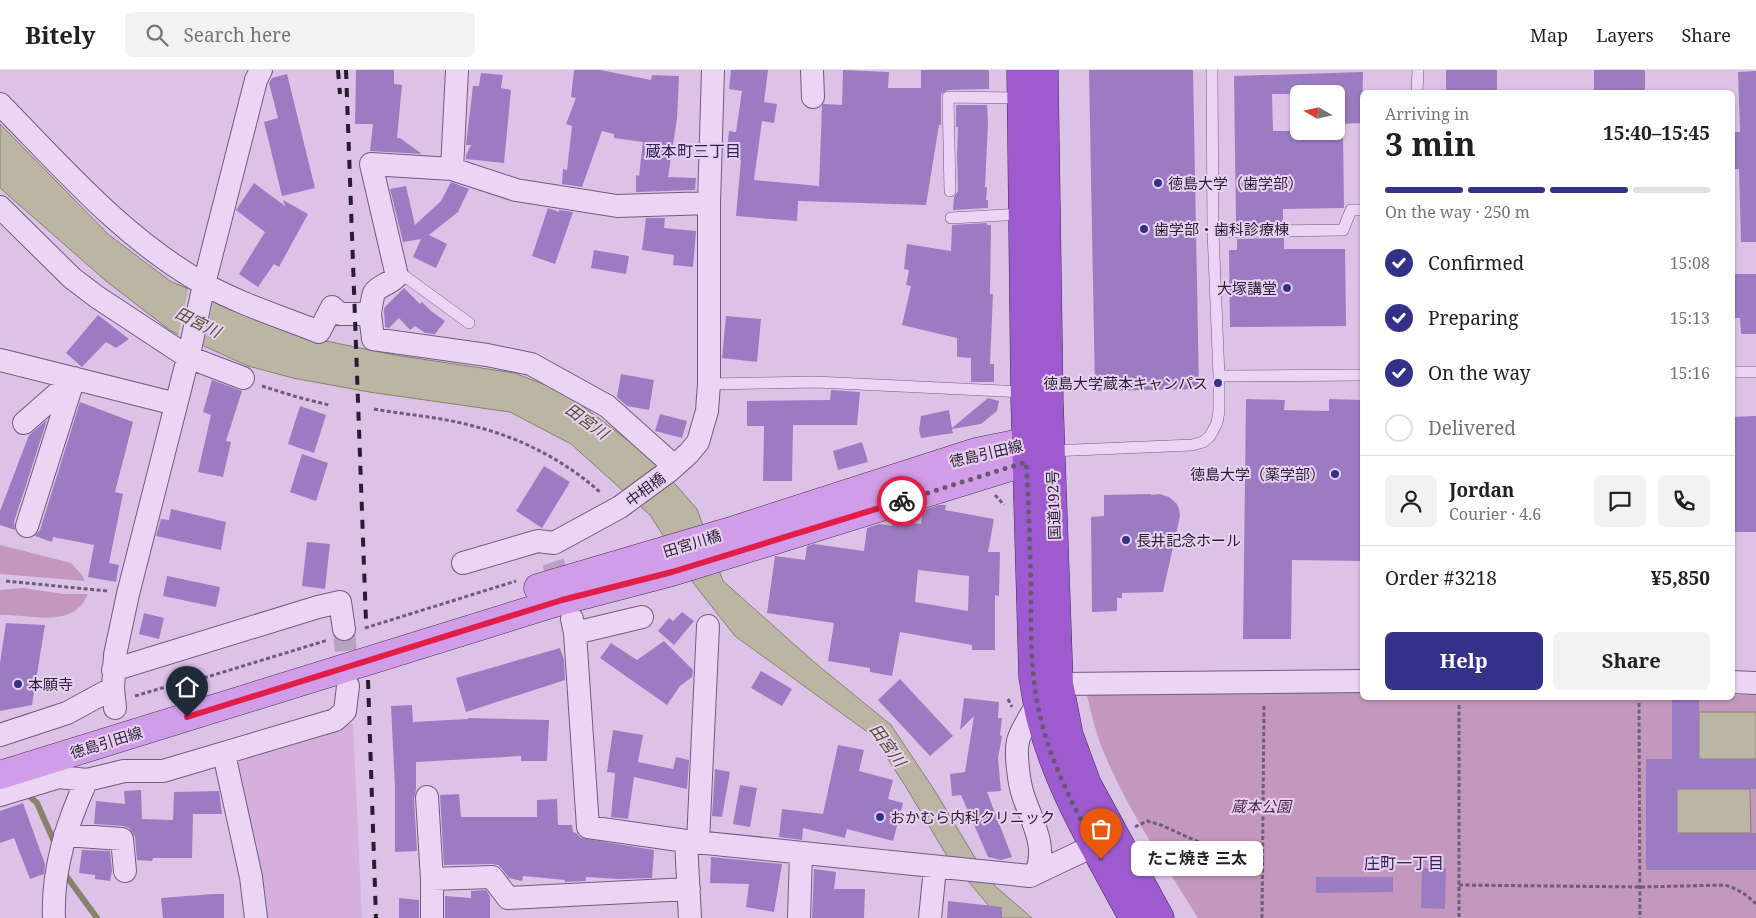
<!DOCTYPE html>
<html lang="en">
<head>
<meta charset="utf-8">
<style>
  body { margin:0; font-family:"Noto Serif","Noto Sans JP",serif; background:#f2f2f2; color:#202124; height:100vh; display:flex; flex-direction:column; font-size:19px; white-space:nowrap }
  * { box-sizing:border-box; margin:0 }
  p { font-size:16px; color:#757577 }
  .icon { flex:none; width:28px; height:28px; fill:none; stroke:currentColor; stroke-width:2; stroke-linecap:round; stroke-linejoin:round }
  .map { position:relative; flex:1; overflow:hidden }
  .drawer { position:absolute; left:1360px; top:20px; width:375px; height:610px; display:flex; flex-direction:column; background:#fff; border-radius:8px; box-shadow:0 1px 4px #0004 }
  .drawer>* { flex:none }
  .needle { width:32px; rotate:279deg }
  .fabs { position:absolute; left:1290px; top:15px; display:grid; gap:10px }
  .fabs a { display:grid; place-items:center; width:55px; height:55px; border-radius:8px; background:#fff; box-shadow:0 1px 4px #0004; font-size:25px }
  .pin { position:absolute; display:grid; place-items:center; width:42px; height:42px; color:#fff; margin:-51px -21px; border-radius:50% 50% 50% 0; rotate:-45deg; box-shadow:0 0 5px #0007 }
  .pin .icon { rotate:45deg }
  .courier { position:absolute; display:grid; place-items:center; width:50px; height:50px; margin:-25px; border:4px solid #e11d48; border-radius:50%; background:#fff; color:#222; box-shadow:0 1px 6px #0007 }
  .bubble { position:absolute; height:35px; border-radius:8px; background:#fff; box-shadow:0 1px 4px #0004; font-size:16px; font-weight:700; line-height:35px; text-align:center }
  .summary em { font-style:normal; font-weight:700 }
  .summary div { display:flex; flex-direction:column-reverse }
  .summary { display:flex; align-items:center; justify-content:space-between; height:85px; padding:0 25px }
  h1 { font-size:32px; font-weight:700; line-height:38px }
  .bar { display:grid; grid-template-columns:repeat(4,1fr); gap:8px 5px; align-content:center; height:60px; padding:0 25px }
  .bar i { height:6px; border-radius:4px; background:#e0e0e0 }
  .bar .active { background:#343288 }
  .bar p { grid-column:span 4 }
  .line { display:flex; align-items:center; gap:12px; padding:0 25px; border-top:1px solid #e0e0e0 }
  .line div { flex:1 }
  .round { display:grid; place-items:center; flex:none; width:52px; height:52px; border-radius:8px; background:#f2f2f2 }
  ol { padding:0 25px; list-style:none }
  li { display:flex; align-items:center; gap:15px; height:55px }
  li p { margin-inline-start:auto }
  li .icon { padding:5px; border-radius:50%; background:#343288; color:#fff; stroke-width:4 }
  li:last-child { color:#757577 }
  li i { width:28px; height:28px; border:2px solid #e0e0e0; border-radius:50% }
  .action { display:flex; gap:10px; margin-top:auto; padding:10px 25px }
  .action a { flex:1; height:58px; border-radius:8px; background:#343288; color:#fff; font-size:20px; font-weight:700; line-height:58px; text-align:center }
  .action a+a { background:#f2f2f2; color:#202124 }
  header { display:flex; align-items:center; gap:30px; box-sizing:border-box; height:70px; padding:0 25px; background:#fff; border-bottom:1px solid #e0e0e0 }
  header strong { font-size:24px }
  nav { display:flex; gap:28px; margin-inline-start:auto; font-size:18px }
  .search { width:350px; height:45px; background:#f2f2f2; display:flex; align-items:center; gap:12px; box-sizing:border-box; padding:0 18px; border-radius:8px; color:#757577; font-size:19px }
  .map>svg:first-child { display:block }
  .farmland { fill:#d6b0dd }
  .green { fill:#c497be }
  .water { fill:#bbb5a4; stroke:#88826c }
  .pier { fill:#ddc2e8 }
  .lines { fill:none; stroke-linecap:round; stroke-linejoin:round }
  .stream { stroke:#88826c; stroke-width:6 }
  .building { fill:#9b7cc2; fill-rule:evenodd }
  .street-tunnel { stroke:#b9a1c3; stroke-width:22; stroke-dasharray:22 11; stroke-linecap:butt }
  .lane-casing { stroke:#6f5b80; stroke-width:12 }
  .street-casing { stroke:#6f5b80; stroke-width:24 }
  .primary-casing { stroke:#3e2f4e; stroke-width:29 }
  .highway-casing { stroke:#3e2f4e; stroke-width:29 }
  .path { stroke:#6f5b80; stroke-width:3; stroke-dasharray:4 2.5; stroke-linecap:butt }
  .lane { stroke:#ebd4f4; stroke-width:11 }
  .street { stroke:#ebd4f4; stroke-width:22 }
  .primary { stroke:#d29de8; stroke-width:28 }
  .highway { stroke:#9e5bcf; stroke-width:28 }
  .rail { stroke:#281e31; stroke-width:4; stroke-dasharray:9 9; stroke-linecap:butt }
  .done { stroke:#675771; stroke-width:5; stroke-dasharray:0 9 }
  .route { stroke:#e11d48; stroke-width:6 }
  .poi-dot { fill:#343288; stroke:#e8d1f0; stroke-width:2 }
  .labels { text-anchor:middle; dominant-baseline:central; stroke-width:4; stroke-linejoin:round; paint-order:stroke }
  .poi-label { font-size:15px; fill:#281e31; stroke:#e8d1f0; text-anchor:start }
  .street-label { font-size:15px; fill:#281e31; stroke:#e8d1f0 }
  .park-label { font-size:15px; font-style:italic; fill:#4b2741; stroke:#e8d1f0 }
  .neighbourhood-label { font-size:16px; fill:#2f2259; stroke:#e8d1f0 }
  .water-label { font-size:16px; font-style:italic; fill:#4f4e2f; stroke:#e8d1f0 }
</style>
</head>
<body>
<header>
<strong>Bitely</strong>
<div class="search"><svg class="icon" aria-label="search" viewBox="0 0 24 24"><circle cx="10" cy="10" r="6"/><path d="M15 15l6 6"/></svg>Search here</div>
<nav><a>Map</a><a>Layers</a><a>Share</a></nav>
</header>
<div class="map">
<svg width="1756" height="848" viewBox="0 0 1756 848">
  <rect width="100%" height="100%" fill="#ddc2e8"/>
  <path class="farmland" d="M353 653 362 848H266L233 686 292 667Z"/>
  <path class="green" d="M0 475 71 493 82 505 85 511 0 504Z
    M23 518 64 524H88C73 560 30 544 0 545V520Z
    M1086 622 1362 623V628H1732L1733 625H1756V848H1198C1164 793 1126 738 1102 678 1095 660 1091 641 1086 622Z"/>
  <path class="water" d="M0 54 109 165 170 211 296 265 395 285 514 303 564 322 654 390 697 439 723 511 814 592 891 655 935 721 977 791 995 816 1032 848H999L947 786 906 717 873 666 735 566 694 514 650 445 571 374 510 342 369 322 293 308 248 296 171 261 106 211 0 118Z
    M1699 642H1756V689H1699Z
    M1677 719H1750L1751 763H1677Z"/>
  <path class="pier" d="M189 216 214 227 203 278 178 266Z"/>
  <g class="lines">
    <path class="stream" d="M27 724 37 733 56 776
      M65 802 67 807 97 848"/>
  </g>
  <path class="building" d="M356 0H394V14L402 15 397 68H400L422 84 370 81 373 54H355Z
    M574 0H600L651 10 652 5 679 6 677 49 668 107 696 108 695 120 636 122V105L639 106 643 72 614 68V64L602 61 582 117 562 114 563 99 567 100 572 56 566 54 576 28 571 27Z
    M731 0H768L764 32 777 34 774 53 762 51 754 110 819 116 822 36 823 34 842 35 843 0 889 2 888 18H921V0H989V19L948 20 941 24V55H939L926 135 798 131 797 151 736 146 741 90 737 89 738 81 727 79 729 61 736 62 742 21 729 19Z
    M1089 0H1193L1199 319 1095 321Z
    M1446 0H1497V22H1446Z
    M1594 0H1645V22H1594Z
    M1756 1V172H1741L1739 99H1732V62H1740L1738 2Z
    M1363 2 1362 53 1336 54V24H1272L1273 61H1343L1344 138 1283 139V153L1236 154 1234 6Z
    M481 3 503 5 501 18 511 20 504 93 466 89V85L471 75H466L473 16H479Z
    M287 4 315 118 282 126 264 52 278 48 269 13 272 8Z
    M956 35H987L988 53 985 117H987L986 130H988V138L953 140 954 127 958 121 957 85 958 57H956Z
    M451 112 469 119 458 142 429 165 447 174 436 198 413 187 421 169 403 172 390 119 406 116 415 155 441 131Z
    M254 113 285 136 283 130 308 144 279 197 274 194 258 217 239 204 265 162 236 140Z
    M548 138 559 142V140L573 142 555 194 532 186Z
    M646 148H665L664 158 696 161 693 197 673 195 674 185 642 180Z
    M987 153V155H991L990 224H993L990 294H994V312H971V288L957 287V268L902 255 911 216 906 215 909 200 904 199 907 174 951 181 952 155Z
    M1284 168V179H1345L1346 256 1230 257 1229 180H1237V169Z
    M594 180 629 186 626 204 591 198Z
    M1732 204H1756V264H1741L1740 248H1732Z
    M404 218 420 234 422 232 431 241 445 251 435 264 425 263 415 256 410 260 399 248 389 258 385 257 384 238Z
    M98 245 129 269 116 278 106 272 82 297 66 283Z
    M726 246 761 249 757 292 722 288Z
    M621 304 654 310 649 340 627 336 617 327Z
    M212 310 242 321 226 371 231 372 223 407 198 402 211 345 203 342Z
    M831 320 860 322 857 355H793L792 411H763L764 356H747V331L830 330Z
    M988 328 999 331 997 341 981 354 952 359 953 363 921 368 919 360 921 346 949 340 952 358Z
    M1246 329 1285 330 1284 340 1329 341V329L1362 330V491L1292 490 1291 569H1243Z
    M80 332 133 352 115 422 123 424 109 493 119 495 116 512 88 507 94 475 53 467 52 472 35 466 40 460Z
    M300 336 326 345 314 383 288 374Z
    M660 344 687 351 682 368 655 361Z
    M1756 346V462H1732V347Z
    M47 350 14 452 15 460 0 455V441L29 365Z
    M862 372 868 392 838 400 833 381Z
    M302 384 328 393 316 431 290 422Z
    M544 396 570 412 542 458 516 441Z
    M1151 424V425L1160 424 1169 427 1177 434 1179 439 1180 446 1163 522 1122 523V528H1117V541L1092 542 1091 447 1104 446V425Z
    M939 435H946L945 440 994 449 988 482H1000L999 526 995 525V580H972V575L900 562 892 606 870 602V598L828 591 834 553 767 543 775 486 805 490 807 476 814 474 864 481 867 458 879 454 892 456 893 451 921 454 923 440ZM918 500 969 506 968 541 915 532Z
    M171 439 226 452 221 480 156 466 161 449 169 450Z
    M307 472 330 474 325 519 302 516Z
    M167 506 220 517 216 537 163 526Z
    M682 542 694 551 674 575 658 561 669 548 673 551Z
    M144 543 164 548 159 569 139 564Z
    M6 553 45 555 32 635 0 641V593Z
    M664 571 693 600 692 607 680 616 667 635 600 588 611 573 637 590Z
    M560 578 564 590 565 610 466 642 456 608Z
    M761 601 792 619 782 636 751 618Z
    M900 609 953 666 930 686 878 630Z
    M964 628 999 632 998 648H1002L1000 665 1002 666 998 688 1001 721 987 722 1012 787 1001 790 988 787 961 725 952 726 950 704 965 702 974 646 960 660Z
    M1672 628H1699V689H1756V719H1677V763H1756V800H1646V689H1672Z
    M412 635 413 652 468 649V648L549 650 547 691H521V686L416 692V720L414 728 417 781 395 782V718L391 636Z
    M613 660 643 665 638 692 673 699 676 687 689 690 687 719 634 707 628 749 611 747 615 703 607 702Z
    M838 675 864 680 859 701 893 710 888 729 903 733 893 771 847 759 845 768 803 758 802 770 779 767 782 739 823 744Z
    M715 699 730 702 722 747 712 746Z
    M740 715 757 718 750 757 733 754Z
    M141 720 142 749 173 750 174 722 219 721 222 744H193L192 788H153L152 791 137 790 135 767 129 758 123 756 94 754 96 731 125 734 124 721Z
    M459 724 461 747H537V730L557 729 558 755H572L573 762 576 763 581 768 654 780 652 808 618 809 586 807V811L565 812V810L523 806 522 811 509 808 502 799 498 795 492 794 444 795 440 725Z
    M23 733 45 794 44 804 30 809 14 768 0 773V741Z
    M82 780 110 781 112 801 110 811 95 809V805L79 803Z
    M711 787 782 794 774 842 746 837 749 814 710 813Z
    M1422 798H1446L1445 839 1421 838Z
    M814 799 836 802 834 819H865L864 848H812Z
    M1316 807H1393V822L1316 823Z
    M486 820 490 826V848H445V826L471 828V821Z
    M213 824H224V848H163L161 828Z
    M399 828 419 830V848H399Z
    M948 831 1002 837V848H947Z"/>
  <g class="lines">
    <path class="street-tunnel" d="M553 492 564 526
      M344 559 348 613"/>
    <defs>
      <path id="lane" d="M1417 22 1418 0
        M950 121 948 27 1021 28
        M951 148 1022 144
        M1213 162 1343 160 1351 140H1362
        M396 200 469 253
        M1732 302H1756
        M1219 306 1362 305
        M709 314 816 312 1025 322
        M1051 381 1192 375 1203 372 1210 366 1217 353 1219 341V306L1213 162 1212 0"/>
      <path id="street" d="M812 0 813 27
        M0 34C64 99 124 169 204 214 240 234 281 247 319 262L332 237 340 244H370C371 237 372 229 374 223 379 215 391 214 397 206L371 94 452 99 516 120 617 136 709 133
        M452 99 457 0
        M0 137 72 208 97 227 188 287 243 308
        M370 244 373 269 487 285 531 294 607 336 674 396
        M0 290 176 334
        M24 353 74 309
        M27 456 74 308
        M463 493 538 471 554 473 620 437 669 401 689 383 698 372 707 341 709 314V133L713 0
        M572 549 575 563 588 757 686 771 1030 806 1108 769
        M575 563 642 547
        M113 600 318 537 340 532 344 559
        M1732 612 1756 613
        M1059 614 1362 611
        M115 638 113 618 115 585 128 524 190 280 204 214 256 10 261 0
        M0 665 67 643 113 618
        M224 684 251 807 256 848
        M0 725 59 707 87 710 124 701H163L335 650 345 641 348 616
        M427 727 432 809 492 807 508 828 689 819
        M65 765 122 769 125 801
        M686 771 690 848
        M698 772 708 556
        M1036 803C1048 776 1031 750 1023 725 1019 713 1015 683 1018 671 1020 661 1033 642 1038 633
        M432 809V848
        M54 848C52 800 67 752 87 710
        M799 848 801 783
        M930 848 935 798"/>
      <path id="primary" d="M538 518 728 462 976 382 1026 372 1047 379
        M0 705 561 531 672 502 1026 392 1047 382"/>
      <path id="highway" d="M1021 0 1025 330 1033 608C1036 622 1037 636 1041 650 1059 720 1099 784 1133 848
        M1044 0 1049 330 1059 614 1069 665 1087 714 1160 848"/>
    </defs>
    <use href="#lane" class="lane-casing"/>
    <use href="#street" class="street-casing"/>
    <use href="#primary" class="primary-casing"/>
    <use href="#highway" class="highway-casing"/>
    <path class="path" d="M262 316 297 327 329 335
      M374 339C407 345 441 347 473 356 519 367 566 391 601 423
      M995 425 1004 435
      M6 511 107 521
      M365 558 516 511
      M135 626 199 607H207L328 570
      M1008 629 1012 637
      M1639 633 1640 848
      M1459 635V848
      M1135 757 1147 751 1161 755 1212 778 1242 782 1263 792
      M1459 815 1640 817 1725 815C1738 819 1746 824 1756 834
      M1262 848 1264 635"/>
    <use href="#lane" class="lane"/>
    <use href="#street" class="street"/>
    <use href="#primary" class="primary"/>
    <use href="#highway" class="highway"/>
    <path class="rail" d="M338 0 340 24
      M346 0 366 552
      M368 610 376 848"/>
  </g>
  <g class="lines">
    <path class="done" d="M902 431 1026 392C1029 435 1030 478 1031 521 1031 564 1030 608 1041 650 1053 699 1078 744 1101 789"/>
    <path class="route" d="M187 647 562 530 672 502 902 431"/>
  </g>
  <g class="poi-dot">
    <circle cx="1158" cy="113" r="5"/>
    <circle cx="1144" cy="159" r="5"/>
    <circle cx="1287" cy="218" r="5"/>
    <circle cx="1218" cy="313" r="5"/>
    <circle cx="1335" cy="404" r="5"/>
    <circle cx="1126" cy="470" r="5"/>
    <circle cx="18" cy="614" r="5"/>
    <circle cx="880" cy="747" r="5"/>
  </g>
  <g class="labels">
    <g class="poi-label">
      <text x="1168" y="113">徳島大学（歯学部）</text>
      <text x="1154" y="159">歯学部・歯科診療棟</text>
      <text x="1277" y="218" text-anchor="end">大塚講堂</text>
      <text x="1208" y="313" text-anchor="end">徳島大学蔵本キャンパス</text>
      <text x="1325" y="404" text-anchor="end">徳島大学（薬学部）</text>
      <text x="1136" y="470">長井記念ホール</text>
      <text x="28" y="614">本願寺</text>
      <text x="890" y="747">おかむら内科クリニック</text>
    </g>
    <g class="street-label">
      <text transform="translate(986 383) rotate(-13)">徳島引田線</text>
      <text transform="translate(645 419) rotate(-37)">中相橋</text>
      <text transform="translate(1053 435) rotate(-92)">国道192号</text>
      <text transform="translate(692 473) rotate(-17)">田宮川橋</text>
      <text transform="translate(106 672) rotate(-17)">徳島引田線</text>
    </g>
    <g class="park-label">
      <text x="1261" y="736">蔵本公園</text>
    </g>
    <g class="neighbourhood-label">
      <text x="693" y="81">蔵本町三丁目</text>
      <text x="1404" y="793">庄町一丁目</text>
    </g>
    <g class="water-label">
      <text transform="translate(198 252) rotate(26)">田宮川</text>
      <text transform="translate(587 351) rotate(36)">田宮川</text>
      <text transform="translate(888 675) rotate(54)">田宮川</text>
    </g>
  </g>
</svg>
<div class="fabs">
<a><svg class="needle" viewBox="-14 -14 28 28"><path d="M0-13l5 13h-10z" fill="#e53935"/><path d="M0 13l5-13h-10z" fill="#757577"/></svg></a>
</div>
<div class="pin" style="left:1101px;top:789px;background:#ea580c"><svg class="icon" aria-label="bag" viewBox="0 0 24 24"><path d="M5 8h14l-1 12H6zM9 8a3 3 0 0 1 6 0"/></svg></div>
<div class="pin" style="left:187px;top:647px;background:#1f2937"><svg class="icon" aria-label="home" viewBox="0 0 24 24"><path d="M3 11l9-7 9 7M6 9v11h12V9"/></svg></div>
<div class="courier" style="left:902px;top:431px"><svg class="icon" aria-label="bike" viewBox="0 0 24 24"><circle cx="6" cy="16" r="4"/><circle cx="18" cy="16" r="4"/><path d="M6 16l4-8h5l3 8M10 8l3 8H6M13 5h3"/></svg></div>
<div class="bubble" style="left:1131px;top:771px;width:132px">たこ焼き 三太</div>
<section class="drawer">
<div class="summary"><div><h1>3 min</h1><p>Arriving in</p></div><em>15:40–15:45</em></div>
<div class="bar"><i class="active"></i><i class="active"></i><i class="active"></i><i></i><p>On the way · 250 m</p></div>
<ol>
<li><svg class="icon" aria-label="check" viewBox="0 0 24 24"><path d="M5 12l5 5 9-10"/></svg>Confirmed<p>15:08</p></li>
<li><svg class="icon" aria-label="check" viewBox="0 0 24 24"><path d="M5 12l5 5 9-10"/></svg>Preparing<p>15:13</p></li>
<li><svg class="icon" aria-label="check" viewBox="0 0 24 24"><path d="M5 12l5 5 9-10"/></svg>On the way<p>15:16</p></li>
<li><i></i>Delivered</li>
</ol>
<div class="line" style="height:90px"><a class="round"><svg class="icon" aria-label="person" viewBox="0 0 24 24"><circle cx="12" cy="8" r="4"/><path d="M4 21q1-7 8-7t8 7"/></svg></a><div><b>Jordan</b><p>Courier · 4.6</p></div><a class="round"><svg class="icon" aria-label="chat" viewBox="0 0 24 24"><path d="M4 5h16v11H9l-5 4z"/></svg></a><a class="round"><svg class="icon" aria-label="phone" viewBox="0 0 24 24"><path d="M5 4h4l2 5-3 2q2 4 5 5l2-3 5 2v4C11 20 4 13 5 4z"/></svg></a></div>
<div class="line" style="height:65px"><div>Order #3218</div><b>¥5,850</b></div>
<div class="action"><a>Help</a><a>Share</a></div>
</section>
</div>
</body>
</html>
